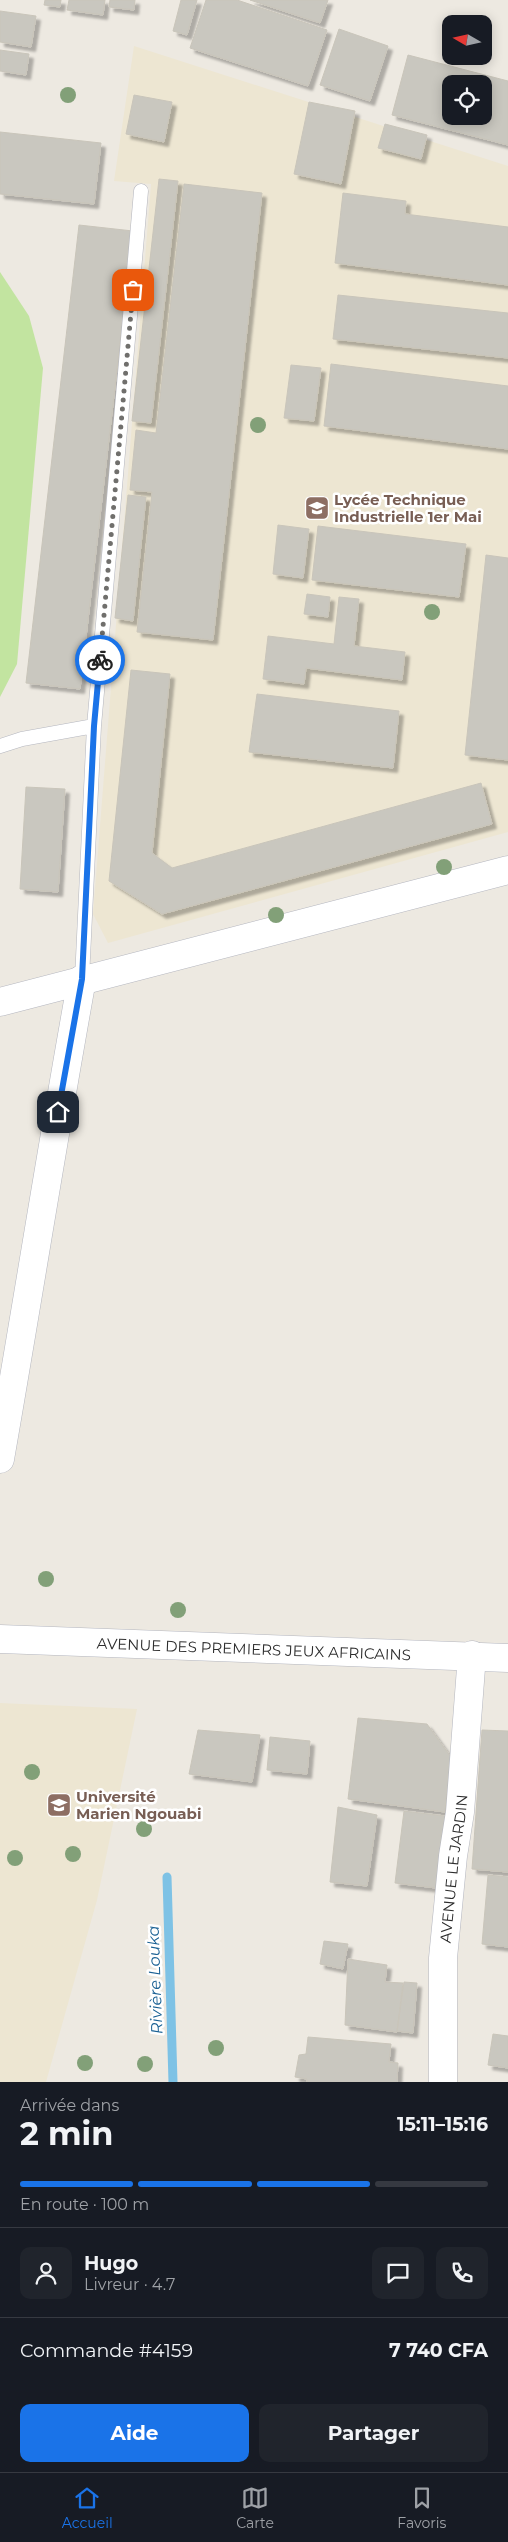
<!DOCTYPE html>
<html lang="fr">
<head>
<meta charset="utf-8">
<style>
  body { margin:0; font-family:Montserrat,sans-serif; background:#20242c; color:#f1f3f6; height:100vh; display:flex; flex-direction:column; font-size:19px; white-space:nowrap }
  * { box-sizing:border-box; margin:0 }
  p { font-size:16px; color:#9ea1a6 }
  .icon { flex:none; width:28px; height:28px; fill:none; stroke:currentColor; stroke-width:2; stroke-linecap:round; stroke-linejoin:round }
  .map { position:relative; height:2082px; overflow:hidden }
  .details { display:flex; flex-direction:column; background:#171b24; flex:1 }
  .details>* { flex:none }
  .needle { width:32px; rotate:279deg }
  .controls { position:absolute; left:442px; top:15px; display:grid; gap:10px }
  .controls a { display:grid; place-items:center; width:50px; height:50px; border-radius:10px; background:#171b24; box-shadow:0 2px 12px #0003; font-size:25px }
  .pin { position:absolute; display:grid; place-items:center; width:42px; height:42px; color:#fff; margin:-21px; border-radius:10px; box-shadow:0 2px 8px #0006 }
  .courier { position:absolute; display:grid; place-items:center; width:50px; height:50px; margin:-25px; border:4px solid #1a73e8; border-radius:50%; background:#fff; color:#222; box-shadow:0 1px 6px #0007 }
  .summary em { font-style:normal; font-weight:700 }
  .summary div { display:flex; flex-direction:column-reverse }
  .summary { display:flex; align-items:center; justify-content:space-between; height:85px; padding:0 20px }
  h1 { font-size:32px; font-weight:700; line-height:38px }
  .bar { display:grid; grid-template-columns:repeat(4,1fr); gap:8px 5px; align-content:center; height:60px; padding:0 20px }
  .bar i { height:6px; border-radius:4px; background:#363941 }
  .bar .active { background:#1a73e8 }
  .bar p { grid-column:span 4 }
  .line { display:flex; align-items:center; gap:12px; padding:0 20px; border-top:1px solid #363941 }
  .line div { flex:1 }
  .round { display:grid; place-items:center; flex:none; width:52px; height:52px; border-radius:10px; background:#20242c }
  .primary-button { display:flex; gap:10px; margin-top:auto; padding:10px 20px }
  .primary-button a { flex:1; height:58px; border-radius:10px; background:#1a73e8; color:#fff; font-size:20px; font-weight:700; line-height:58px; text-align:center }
  .primary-button a+a { background:#20242c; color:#f1f3f6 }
  .menu { display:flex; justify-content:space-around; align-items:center; height:70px; border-top:1px solid #363941; background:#171b24; font-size:14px; color:#9ea1a6 }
  .menu a { display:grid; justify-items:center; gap:2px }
  .menu .active { color:#1a73e8 }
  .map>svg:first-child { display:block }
  .education { fill:#ede6d2 }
  .pitch { fill:#c2e4a0 }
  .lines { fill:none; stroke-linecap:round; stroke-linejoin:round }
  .stream { stroke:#7ec2e5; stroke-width:9 }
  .building { fill:#c9c7bf; stroke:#c9c5ba; fill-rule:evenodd; filter:url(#shadow) }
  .service-casing { stroke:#b4b6bf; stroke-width:15 }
  .minor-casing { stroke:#b4b6bf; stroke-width:29 }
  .tertiary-casing { stroke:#b4b6bf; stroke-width:29 }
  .service { stroke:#fff; stroke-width:14 }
  .minor { stroke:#fff; stroke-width:28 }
  .tertiary { stroke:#fff; stroke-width:28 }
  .tree { fill:#82a078 }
  .done { stroke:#706f6c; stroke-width:5; stroke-dasharray:0 9 }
  .route { stroke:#1a73e8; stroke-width:6 }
  .labels { text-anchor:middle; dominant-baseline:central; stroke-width:5; stroke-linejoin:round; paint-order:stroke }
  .education-label { font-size:15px; font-weight:bold; fill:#785e54; stroke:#fff; text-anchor:start }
  .street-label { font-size:15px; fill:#2d2d2d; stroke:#fff }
  .water-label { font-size:16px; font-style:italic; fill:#1a6194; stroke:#fff }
</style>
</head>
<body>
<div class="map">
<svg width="508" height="2082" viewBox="0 0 508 2082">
  <defs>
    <filter id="shadow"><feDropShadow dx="4.5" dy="4.5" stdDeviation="1" flood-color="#0004"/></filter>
  </defs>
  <rect width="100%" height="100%" fill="#ede9e1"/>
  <path class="education" d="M134 46 508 166V832L108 943 93 914 151 184 114 181Z
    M0 1703 137 1709 97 1900 46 2082H0Z"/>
  <path class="pitch" d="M0 272 29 316 43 368 17 664 0 697Z"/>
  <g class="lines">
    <path class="stream" d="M167 1877 173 2082"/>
  </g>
  <path class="building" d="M45 0H61L60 7 44 5Z
    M69 0H105L103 15 67 10Z
    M110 0H135L134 10 109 7Z
    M181 0H197L187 35 173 31Z
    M206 0H237L327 30 308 86 190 48Z
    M250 0H328L320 23Z
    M0 11 36 16 31 47 0 42Z
    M339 29 388 46 370 101 320 85Z
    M0 50 29 54 26 75 0 71Z
    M408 55 508 81V145L392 115ZM451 84H484V116H451Z
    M134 95 172 102 164 142 126 134Z
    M309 102 355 111 341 184 294 174Z
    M385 124 427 135 421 159 378 148Z
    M0 132 101 143 94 204 0 194Z
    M159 179 178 181 151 423 132 421Z
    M184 184 262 193 213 640 137 632 152 492 130 490 136 430 156 433Z
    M343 193 406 201 405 214 508 227V285L335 263Z
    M79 225 133 231 80 689 26 683Z
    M338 295 508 313V358L333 339Z
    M331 364 508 386V449L324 426Z
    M291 365 321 368 314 421 284 418Z
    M128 495 146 497 133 621 115 618Z
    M278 525 309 529 303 578 273 574Z
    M318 526 466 544 459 597 312 580Z
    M486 555 508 558V760L465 755Z
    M307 594 330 597 328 617 304 614Z
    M339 597 359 599 354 646 405 652 402 680 306 668 304 684 263 679 268 636 334 644Z
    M131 670 170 674 152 853 172 868 481 783 492 824 162 914 109 881Z
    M257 694 399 711 393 768 249 752Z
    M26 787 65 789 58 892 20 889Z
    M358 1718 427 1724 451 1757 445 1812 348 1799Z
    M198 1730 260 1735 252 1782 189 1774Z
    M482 1730 508 1731V1872L472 1869Z
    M270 1737 310 1741 307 1774 267 1770Z
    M338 1807 377 1815 367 1886 330 1882Z
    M404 1811 445 1816 436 1888 395 1883Z
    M488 1875 508 1877V1947L482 1944Z
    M324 1941 348 1944 343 1969 320 1964Z
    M348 1959 387 1965 385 1982 403 1983 397 2032 345 2025Z
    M404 1982 417 1983 413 2033 397 2031Z
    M493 2034 508 2036V2068L488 2065Z
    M308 2037 391 2044 389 2062 398 2063 397 2082H307V2079L295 2077 299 2055 306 2054Z"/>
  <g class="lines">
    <defs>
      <path id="service" d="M0 746 22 739 94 726
        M82 979 94 726 141 191"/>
      <g id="minor">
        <path d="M0 1002 508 870"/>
        <path d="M0 1459C28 1299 53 1139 82 979"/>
        <path id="s1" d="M443 2082V1958L453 1856 460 1812 472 1655"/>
      </g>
      <g id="tertiary">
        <path id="s2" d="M0 1639 508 1658"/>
      </g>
    </defs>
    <use href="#service" class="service-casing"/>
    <use href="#minor" class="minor-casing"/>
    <use href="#tertiary" class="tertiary-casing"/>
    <use href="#service" class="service"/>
    <use href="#minor" class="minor"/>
    <use href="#tertiary" class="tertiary"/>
  </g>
  <g class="tree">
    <circle cx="68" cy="95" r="8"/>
    <circle cx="258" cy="425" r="8"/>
    <circle cx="432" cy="612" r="8"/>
    <circle cx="444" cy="867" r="8"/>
    <circle cx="276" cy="915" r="8"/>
    <circle cx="46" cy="1579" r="8"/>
    <circle cx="178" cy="1610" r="8"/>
    <circle cx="32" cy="1772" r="8"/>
    <circle cx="144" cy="1829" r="8"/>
    <circle cx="73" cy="1854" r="8"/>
    <circle cx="15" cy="1858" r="8"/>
    <circle cx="216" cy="2048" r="8"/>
    <circle cx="85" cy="2063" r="8"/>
    <circle cx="145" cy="2064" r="8"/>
  </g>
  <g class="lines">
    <path class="done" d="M100 660 133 290"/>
    <path class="route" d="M58 1112 82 979 94 726 100 660"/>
  </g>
  <defs>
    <symbol id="school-square" viewBox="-11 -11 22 22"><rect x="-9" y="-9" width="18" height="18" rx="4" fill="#8d6e63" stroke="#fff"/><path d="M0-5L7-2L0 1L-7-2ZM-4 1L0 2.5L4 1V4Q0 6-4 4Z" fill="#fff"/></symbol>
    <symbol id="university-square" viewBox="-11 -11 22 22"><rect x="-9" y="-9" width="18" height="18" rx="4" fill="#8d6e63" stroke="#fff"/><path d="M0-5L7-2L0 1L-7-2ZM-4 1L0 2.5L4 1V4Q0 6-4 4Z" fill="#fff"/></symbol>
  </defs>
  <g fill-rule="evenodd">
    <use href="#school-square" x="303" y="494" width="28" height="28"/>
    <use href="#university-square" x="45" y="1791" width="28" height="28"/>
  </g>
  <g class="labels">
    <g class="education-label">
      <text x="334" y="499">Lycée Technique<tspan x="334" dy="17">Industrielle 1er Mai</tspan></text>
      <text x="76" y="1796">Université<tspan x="76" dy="17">Marien Ngouabi</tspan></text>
    </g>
    <g class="street-label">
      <text stroke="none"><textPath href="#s2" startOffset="254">AVENUE DES PREMIERS JEUX AFRICAINS</textPath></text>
      <text stroke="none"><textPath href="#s1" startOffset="214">AVENUE LE JARDIN</textPath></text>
    </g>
    <g class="water-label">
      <text transform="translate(155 1980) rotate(-92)">Rivière Louka</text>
    </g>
  </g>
</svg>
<div class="controls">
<a><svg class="needle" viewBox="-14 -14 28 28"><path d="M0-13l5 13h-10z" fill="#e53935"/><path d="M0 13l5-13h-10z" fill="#9ea1a6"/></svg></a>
<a><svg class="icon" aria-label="locate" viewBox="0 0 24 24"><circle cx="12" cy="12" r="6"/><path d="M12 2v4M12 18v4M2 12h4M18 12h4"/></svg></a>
</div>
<div class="pin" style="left:133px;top:290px;background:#ea580c"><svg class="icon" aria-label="bag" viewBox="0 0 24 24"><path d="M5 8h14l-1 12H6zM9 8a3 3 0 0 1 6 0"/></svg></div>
<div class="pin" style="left:58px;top:1112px;background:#1f2937"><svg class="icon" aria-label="home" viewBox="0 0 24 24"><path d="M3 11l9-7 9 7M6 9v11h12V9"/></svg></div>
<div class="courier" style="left:100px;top:660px"><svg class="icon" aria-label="bike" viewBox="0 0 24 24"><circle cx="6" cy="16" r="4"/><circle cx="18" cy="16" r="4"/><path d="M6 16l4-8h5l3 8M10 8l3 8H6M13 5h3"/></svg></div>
</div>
<section class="details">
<div class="summary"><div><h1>2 min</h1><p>Arrivée dans</p></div><em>15:11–15:16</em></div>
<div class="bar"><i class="active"></i><i class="active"></i><i class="active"></i><i></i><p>En route · 100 m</p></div>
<div class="line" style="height:90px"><a class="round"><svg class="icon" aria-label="person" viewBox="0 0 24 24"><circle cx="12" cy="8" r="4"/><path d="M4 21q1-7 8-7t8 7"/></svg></a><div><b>Hugo</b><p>Livreur · 4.7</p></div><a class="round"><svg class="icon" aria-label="chat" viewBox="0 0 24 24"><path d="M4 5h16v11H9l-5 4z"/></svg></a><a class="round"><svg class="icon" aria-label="phone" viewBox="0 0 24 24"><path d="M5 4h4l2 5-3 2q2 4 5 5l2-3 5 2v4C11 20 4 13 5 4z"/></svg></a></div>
<div class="line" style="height:65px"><div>Commande #4159</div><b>7 740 CFA</b></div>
<div class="primary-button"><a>Aide</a><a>Partager</a></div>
</section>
<nav class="menu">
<a class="active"><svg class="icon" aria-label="home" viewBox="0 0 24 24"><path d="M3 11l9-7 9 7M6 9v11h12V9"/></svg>Accueil</a>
<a><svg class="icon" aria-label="map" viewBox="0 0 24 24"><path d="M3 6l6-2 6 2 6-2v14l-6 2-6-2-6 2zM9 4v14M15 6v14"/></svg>Carte</a>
<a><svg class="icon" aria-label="saved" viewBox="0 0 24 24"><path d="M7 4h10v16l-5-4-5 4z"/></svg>Favoris</a>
</nav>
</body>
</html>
